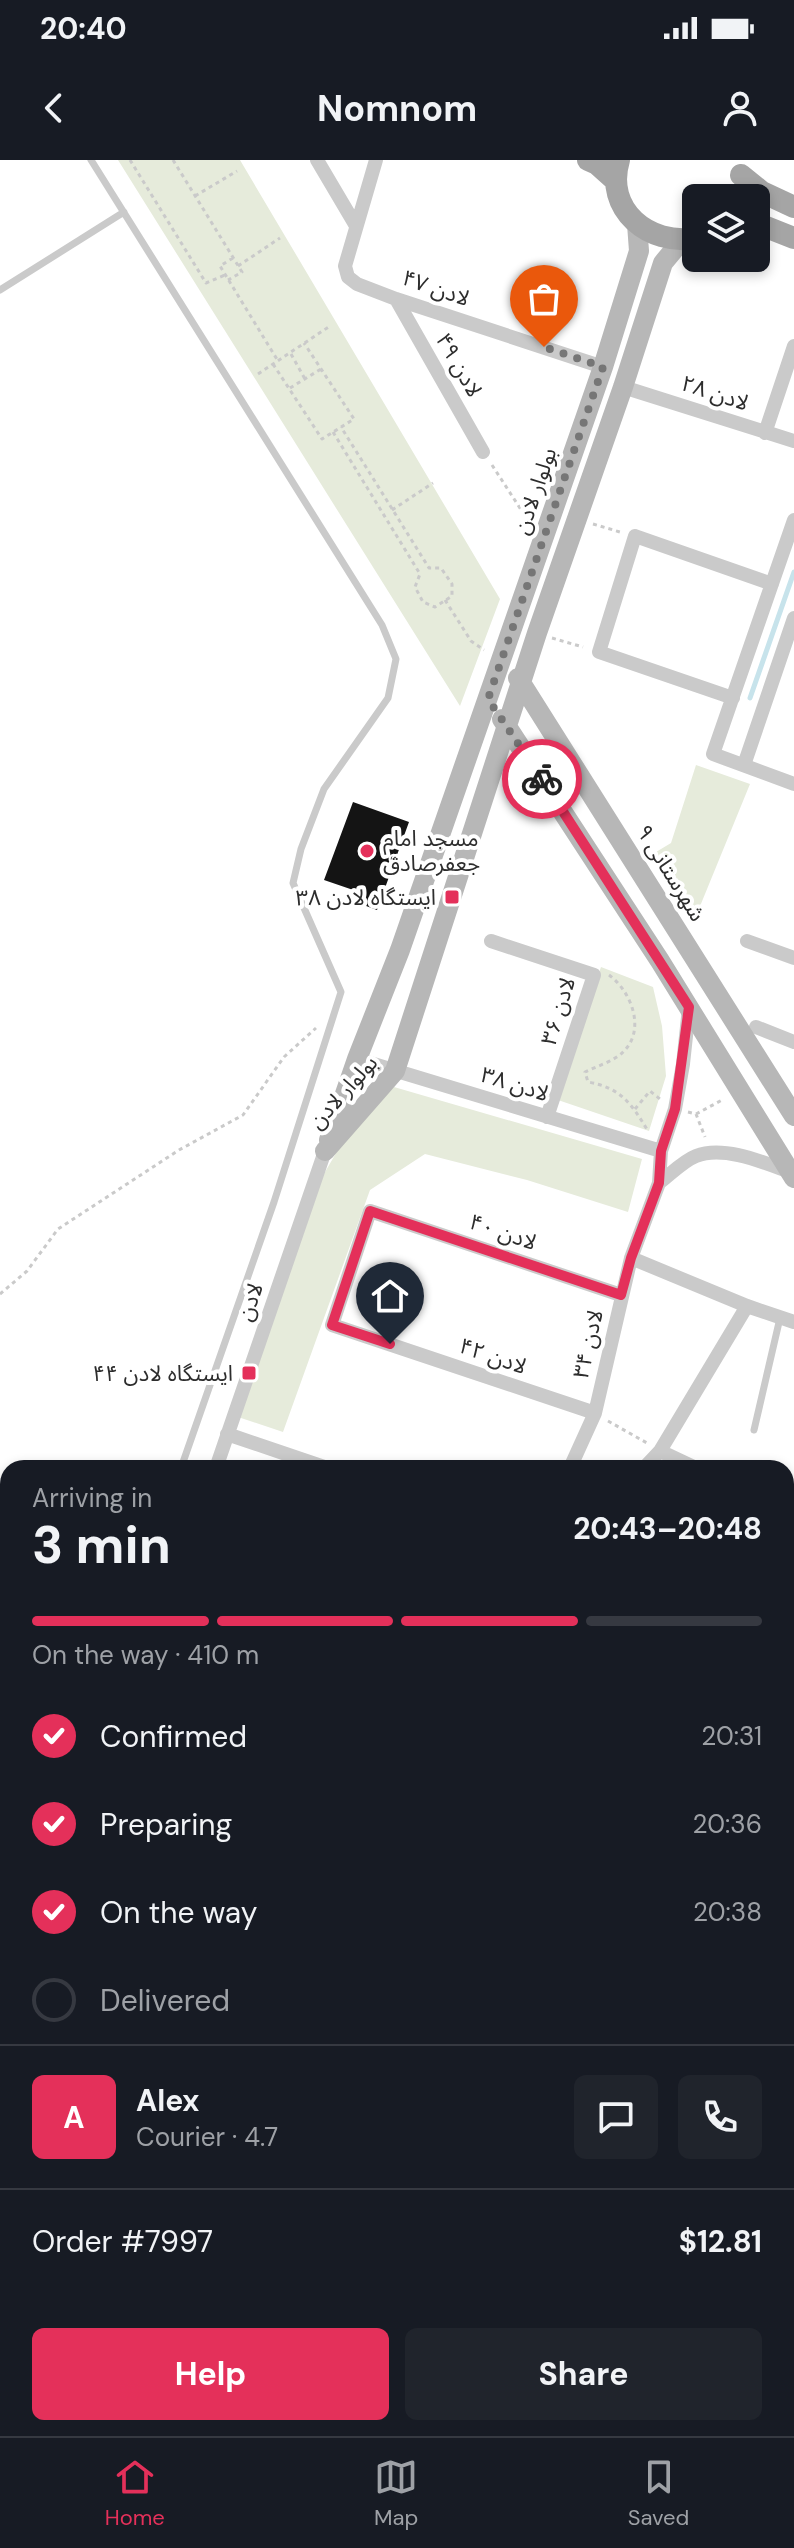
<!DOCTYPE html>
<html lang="en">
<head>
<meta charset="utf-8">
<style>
  body { margin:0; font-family:"DM Sans","Noto Sans Arabic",sans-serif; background:#20242c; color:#f1f3f6; height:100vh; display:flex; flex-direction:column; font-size:30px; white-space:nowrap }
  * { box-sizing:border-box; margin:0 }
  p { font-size:26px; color:#9ea1a6 }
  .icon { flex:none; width:44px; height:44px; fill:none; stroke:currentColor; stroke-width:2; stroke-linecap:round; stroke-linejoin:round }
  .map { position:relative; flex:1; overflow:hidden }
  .drawer { position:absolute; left:0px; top:1300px; width:794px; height:976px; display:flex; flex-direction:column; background:#171b24; border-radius:24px 24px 0 0; box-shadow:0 4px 12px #0003 }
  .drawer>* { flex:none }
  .tools { position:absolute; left:682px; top:24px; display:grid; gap:16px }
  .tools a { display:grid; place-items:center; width:88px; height:88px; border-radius:12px; background:#171b24; box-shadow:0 4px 12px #0003; font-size:40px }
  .pin { position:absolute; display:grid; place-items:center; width:68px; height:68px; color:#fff; margin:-82px -34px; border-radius:50% 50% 50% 0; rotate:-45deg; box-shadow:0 0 8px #0007 }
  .pin .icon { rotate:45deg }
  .courier { position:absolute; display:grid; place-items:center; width:80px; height:80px; margin:-40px; border:6px solid #e4305a; border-radius:50%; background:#fff; color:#222; box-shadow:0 2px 10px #0007 }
  .headline em { font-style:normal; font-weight:700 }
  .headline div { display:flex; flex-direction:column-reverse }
  .headline { display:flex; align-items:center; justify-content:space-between; height:136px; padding:0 32px }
  h1 { font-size:52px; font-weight:700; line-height:60px }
  .bar { display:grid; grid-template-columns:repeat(4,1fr); gap:12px 8px; align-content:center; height:96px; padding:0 32px }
  .bar i { height:10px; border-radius:6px; background:#363941 }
  .bar .selected { background:#e4305a }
  .bar p { grid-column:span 4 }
  .line { display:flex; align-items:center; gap:20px; padding:0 32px; border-top:2px solid #363941 }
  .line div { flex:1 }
  .round { display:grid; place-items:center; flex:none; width:84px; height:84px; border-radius:12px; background:#20242c }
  ol { padding:0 32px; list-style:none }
  li { display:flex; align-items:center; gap:24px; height:88px }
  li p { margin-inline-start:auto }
  li .icon { padding:8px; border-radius:50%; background:#e4305a; color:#fff; stroke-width:4 }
  li:last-child { color:#9ea1a6 }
  li i { width:44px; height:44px; border:4px solid #363941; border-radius:50% }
  .cta { display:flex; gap:16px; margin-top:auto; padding:16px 32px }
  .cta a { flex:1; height:92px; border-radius:12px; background:#e4305a; color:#fff; font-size:32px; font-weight:700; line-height:92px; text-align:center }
  .cta a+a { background:#20242c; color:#f1f3f6 }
  .status { display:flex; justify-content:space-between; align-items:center; height:56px; padding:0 40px; background:#171b24; direction:ltr }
  .status svg { height:22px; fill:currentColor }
  header { display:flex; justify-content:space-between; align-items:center; height:104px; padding:0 32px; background:#171b24; font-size:36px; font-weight:700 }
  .dock { display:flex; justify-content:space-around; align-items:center; height:112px; border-top:2px solid #363941; background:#171b24; font-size:22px; color:#9ea1a6 }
  .dock a { display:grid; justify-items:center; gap:4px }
  .dock .selected { color:#e4305a }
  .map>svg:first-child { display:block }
  .green { fill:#e6ebdb }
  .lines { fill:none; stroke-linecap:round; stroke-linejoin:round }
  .stream { stroke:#c7e3eb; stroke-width:5 }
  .building { fill:#141414 }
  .path { stroke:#cacaca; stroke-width:3; stroke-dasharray:4 4; stroke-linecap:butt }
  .lane { stroke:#cacaca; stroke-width:7 }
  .street { stroke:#cacaca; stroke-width:14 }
  .secondary { stroke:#b7b7b7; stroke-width:20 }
  .primary { stroke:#a5a5a5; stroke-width:22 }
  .done { stroke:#767676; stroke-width:8; stroke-dasharray:0 14.4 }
  .route { stroke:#e4305a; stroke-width:10 }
  .poi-dot { fill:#e4305a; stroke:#fff; stroke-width:3 }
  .labels { text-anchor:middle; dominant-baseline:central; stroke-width:8; stroke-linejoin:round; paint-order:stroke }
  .street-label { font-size:22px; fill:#2d2d2d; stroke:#fff }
  .poi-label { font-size:22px; fill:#2d2d2d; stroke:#fff; text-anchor:end }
</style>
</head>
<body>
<div class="status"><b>20:40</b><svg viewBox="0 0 49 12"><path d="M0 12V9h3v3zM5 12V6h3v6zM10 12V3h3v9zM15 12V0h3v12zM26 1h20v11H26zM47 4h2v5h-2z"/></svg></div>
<header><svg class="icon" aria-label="back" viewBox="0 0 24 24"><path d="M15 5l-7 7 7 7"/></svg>Nomnom<svg class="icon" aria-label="person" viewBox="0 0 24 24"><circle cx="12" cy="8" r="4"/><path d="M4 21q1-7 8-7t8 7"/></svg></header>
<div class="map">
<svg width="794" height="2276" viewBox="0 0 794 2276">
  <rect width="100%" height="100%" fill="#fff"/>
  <path class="green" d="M118 0H240L500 439 460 546Z
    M696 605 750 624 696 756 656 692 671 683Z
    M601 807 653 827 662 866 666 916 649 971 555 939Z
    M394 927 642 999 628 1052 527 1020 425 994 370 1030 283 1272 238 1257 318 1024 353 964Z
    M8 1935V2268H143L148 2276H0V1943Z"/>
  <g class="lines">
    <path class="stream" d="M750 538 794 412"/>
  </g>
  <path class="building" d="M353 642 409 662 377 750 358 743 362 733 324 720Z"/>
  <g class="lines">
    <path class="path" d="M130 0 206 123 225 115
      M173 0 242 112 228 120
      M195 36 237 11
      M233 98 220 106 278 201
      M238 106 280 78
      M291 194 305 219
      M273 204 322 279 354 259 304 183
      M258 214 330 166
      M290 228 321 209
      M333 272 420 414 415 427 423 442 435 447 452 436V424L441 408H429L341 267
      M492 305 529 362
      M392 350 433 323
      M593 364 620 372
      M445 440 471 481 484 490
      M552 478 583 487
      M609 815C631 831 646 869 624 891 615 901 597 906 585 912L588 922C621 928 631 943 648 971
      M635 949 650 931 660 939
      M688 952 696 954 705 977
      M696 954 724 939
      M0 1134 27 1111 58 1069 179 990 243 955 284 897 316 868
      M608 1261 647 1283"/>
    <path class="lane" d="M91 0 382 465 396 499 388 538 324 629 301 689 293 723 341 832 274 1042 181 1308
      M0 130 124 52
      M754 1270 780 1158"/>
    <path class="street" d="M317 0 356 66
      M376 0 345 106 348 117 357 124 396 139 603 207
      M396 139 483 292
      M623 227 794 281
      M765 273 794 186
      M794 360 713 594 794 624
      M733 538 599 492 635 376 772 424
      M744 605 794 458
      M491 781 594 815 547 957
      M747 781 794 798
      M756 867 794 882
      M357 899 661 991
      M659 1023C671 1014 683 1001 696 996 724 985 765 1003 790 1012
      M631 1098 747 1146 794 1162
      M595 1253 332 1165 370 1051 621 1135
      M227 1274 327 1308
      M660 1291 696 1308
      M216 1308 325 991
      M570 1308 595 1253 631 1098 659 1023 661 991 675 949 683 904 689 848
      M644 1308 660 1291 747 1146
      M786 1346 794 1349
      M786 1514 794 1515
      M786 1837 794 1841
      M0 1877 8 1869
      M786 1945 794 1946
      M786 2070 794 2072
      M175 2268 180 2276"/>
    <path class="secondary" d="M518 518 794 956
      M502 559 660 801 794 1018
      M329 980 357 899 400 790 603 207 639 91 637 64
      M325 991 395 911 537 473 623 227 663 103 682 80
      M786 2157 794 2142
      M720 2276 724 2268"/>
    <path class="primary" d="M588 0 597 4 616 21
      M619 0C604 50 649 86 696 78
      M741 15 762 32 794 47
      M756 63 794 78"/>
  </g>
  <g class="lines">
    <path class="done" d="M542 619 488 539 603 207 544 187"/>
    <path class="route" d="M390 1184 332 1165 370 1051 621 1135 631 1098 659 1023 661 991 675 949 689 847 542 619"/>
  </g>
  <g class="poi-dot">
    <circle cx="367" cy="691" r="8"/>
    <rect x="444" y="729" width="16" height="16" rx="4"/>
    <rect x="241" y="1205" width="16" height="16" rx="4"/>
  </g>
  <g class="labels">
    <g class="street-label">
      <text transform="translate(436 128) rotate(19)">لادن ۴۷</text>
      <text transform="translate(459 205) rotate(60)">لادن ۴۹</text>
      <text transform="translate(715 233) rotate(18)">لادن ۲۸</text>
      <text transform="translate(535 331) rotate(-71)">بولوار لادن</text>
      <text transform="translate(671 713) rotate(58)">شهرستانی ۹</text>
      <text transform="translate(558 851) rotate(-73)">لادن ۳۶</text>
      <text transform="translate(515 924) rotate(17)">لادن ۳۸</text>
      <text transform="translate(343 932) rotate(-48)">بولوار لادن</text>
      <text transform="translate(503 1072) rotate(19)">لادن ۴۰</text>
      <text transform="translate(250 1142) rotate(-71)">لادن</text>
      <text transform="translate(588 1184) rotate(-77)">لادن ۳۴</text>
      <text transform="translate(493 1196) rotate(19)">لادن ۴۲</text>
    </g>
    <g class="poi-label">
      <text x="383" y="678" text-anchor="start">مسجد امام<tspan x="383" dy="25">جعفرصادق</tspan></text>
      <text x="436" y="737">ایستگاه لادن ۳۸</text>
      <text x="233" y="1213">ایستگاه لادن ۴۴</text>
    </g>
  </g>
</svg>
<div class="tools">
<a><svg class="icon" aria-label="layers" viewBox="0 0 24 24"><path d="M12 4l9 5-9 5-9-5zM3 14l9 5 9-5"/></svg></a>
</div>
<div class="pin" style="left:544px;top:187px;background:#ea580c"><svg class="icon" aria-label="bag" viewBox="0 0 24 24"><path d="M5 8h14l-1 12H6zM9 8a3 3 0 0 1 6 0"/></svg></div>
<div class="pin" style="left:390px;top:1184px;background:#1f2937"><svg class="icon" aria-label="home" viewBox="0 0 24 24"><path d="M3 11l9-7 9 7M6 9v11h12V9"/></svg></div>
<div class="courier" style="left:542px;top:619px"><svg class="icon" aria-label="bike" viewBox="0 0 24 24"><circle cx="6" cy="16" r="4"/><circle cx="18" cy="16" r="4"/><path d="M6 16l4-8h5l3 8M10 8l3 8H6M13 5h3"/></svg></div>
<section class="drawer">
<div class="headline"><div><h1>3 min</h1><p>Arriving in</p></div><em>20:43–20:48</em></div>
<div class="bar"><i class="selected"></i><i class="selected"></i><i class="selected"></i><i></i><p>On the way · 410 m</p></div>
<ol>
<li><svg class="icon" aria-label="check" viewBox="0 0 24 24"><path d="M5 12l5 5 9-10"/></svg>Confirmed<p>20:31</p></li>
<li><svg class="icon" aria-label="check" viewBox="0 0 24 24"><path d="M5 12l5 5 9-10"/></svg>Preparing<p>20:36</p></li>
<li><svg class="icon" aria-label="check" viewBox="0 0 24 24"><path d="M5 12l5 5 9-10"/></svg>On the way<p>20:38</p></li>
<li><i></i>Delivered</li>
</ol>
<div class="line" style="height:144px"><b class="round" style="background:#e4305a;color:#fff">A</b><div><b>Alex</b><p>Courier · 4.7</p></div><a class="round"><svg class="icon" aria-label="chat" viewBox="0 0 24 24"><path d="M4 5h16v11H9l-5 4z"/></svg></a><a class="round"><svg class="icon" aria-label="phone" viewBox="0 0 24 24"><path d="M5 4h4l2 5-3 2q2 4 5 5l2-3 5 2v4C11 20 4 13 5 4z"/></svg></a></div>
<div class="line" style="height:104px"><div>Order #7997</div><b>$12.81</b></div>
<div class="cta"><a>Help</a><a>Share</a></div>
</section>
</div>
<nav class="dock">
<a class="selected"><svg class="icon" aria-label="home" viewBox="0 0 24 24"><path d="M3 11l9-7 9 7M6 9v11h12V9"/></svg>Home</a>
<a><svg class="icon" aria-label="map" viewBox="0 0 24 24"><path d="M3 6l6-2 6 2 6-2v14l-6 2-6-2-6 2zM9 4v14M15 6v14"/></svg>Map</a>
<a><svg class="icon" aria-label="saved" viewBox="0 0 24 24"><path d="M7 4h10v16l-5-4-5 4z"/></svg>Saved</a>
</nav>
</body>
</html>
